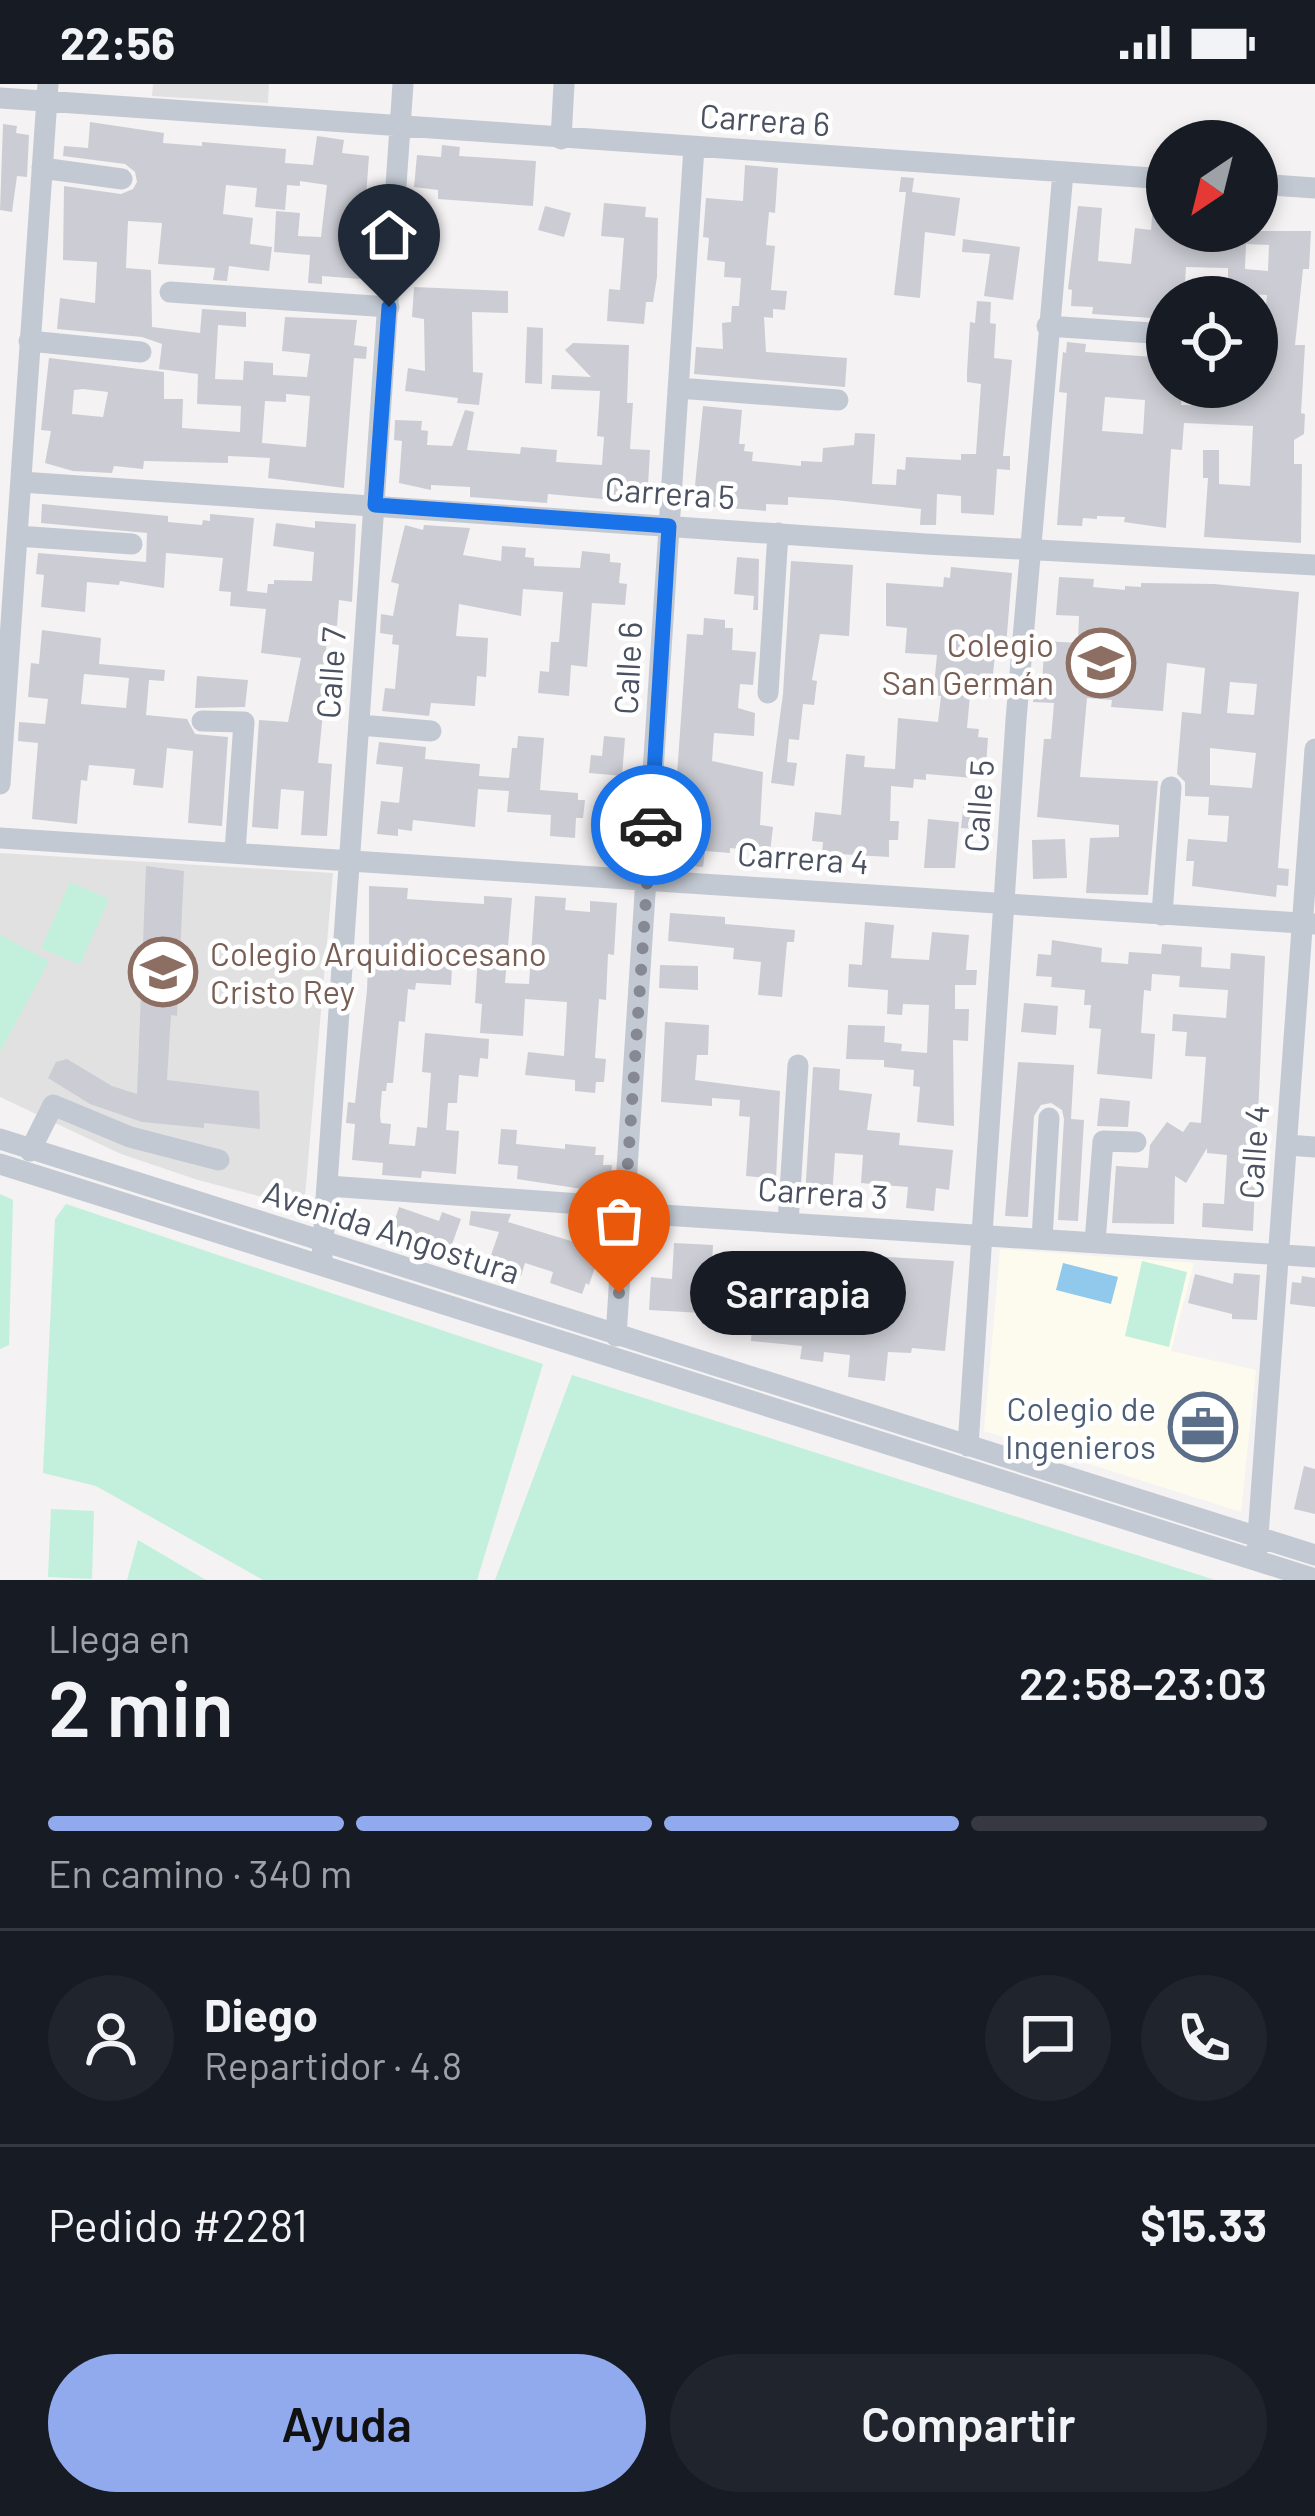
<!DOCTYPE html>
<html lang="es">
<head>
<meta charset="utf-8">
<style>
  body { margin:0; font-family:Barlow,sans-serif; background:#20242c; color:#f1f3f6; height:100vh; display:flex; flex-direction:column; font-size:45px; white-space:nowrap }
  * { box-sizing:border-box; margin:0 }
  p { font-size:39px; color:#9ea1a6 }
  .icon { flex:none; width:66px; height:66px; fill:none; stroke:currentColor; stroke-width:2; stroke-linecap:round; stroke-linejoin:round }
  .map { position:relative; height:1496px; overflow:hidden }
  .drawer { display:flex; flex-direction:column; background:#171b24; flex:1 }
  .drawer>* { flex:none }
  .needle { width:78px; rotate:215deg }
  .buttons { position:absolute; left:1146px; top:36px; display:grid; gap:24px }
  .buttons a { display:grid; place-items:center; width:132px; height:132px; border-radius:50%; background:#171b24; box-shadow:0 6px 18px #0003; font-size:60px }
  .pin { position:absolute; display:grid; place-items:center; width:102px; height:102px; color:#fff; margin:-123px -51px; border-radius:50% 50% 50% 0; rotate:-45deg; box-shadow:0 0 12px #0007 }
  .pin .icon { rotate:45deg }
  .courier { position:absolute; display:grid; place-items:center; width:120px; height:120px; margin:-60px; border:9px solid #1a73e8; border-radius:50%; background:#fff; color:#222; box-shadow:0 3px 15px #0007 }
  .bubble { position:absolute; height:84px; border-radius:42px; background:#171b24; box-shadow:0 6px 18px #0003; font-size:39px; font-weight:600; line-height:84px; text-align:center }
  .summary em { font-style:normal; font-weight:600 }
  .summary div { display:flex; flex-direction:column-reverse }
  .summary { display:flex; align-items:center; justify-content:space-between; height:204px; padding:0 48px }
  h1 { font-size:78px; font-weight:600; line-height:90px }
  .bar { display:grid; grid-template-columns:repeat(4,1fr); gap:18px 12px; align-content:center; height:144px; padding:0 48px }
  .bar i { height:15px; border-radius:9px; background:#363941 }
  .bar .current { background:#91aaee }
  .bar p { grid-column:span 4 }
  .line { display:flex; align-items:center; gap:30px; padding:0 48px; border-top:3px solid #363941 }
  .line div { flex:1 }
  .round { display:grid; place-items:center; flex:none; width:126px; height:126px; border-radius:63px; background:#20242c }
  .cta { display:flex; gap:24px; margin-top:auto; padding:24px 48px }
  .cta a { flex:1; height:138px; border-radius:72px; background:#91aaee; color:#111; font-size:48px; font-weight:600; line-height:138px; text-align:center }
  .cta a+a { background:#20242c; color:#f1f3f6 }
  .status { display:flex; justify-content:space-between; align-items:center; height:84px; padding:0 60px; background:#171b24; direction:ltr }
  .status svg { height:33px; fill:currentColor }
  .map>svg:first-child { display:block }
  .commercial { fill:#fdfbee }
  .education { fill:#e2e1e1 }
  .green { fill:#c2f0dc }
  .water { fill:#90c9ec }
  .building { fill:#cccdd4; fill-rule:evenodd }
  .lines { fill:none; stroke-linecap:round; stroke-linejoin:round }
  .minor { stroke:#c3c9d3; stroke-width:21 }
  .done { stroke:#868993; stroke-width:12; stroke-dasharray:0 21.6 }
  .route { stroke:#1a73e8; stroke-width:15 }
  .labels { text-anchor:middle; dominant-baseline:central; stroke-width:9; stroke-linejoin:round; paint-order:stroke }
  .street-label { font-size:33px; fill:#4a5160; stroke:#fff }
  .education-label { font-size:33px; fill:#785e54; stroke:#fff; text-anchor:end }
  .service-label { font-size:33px; fill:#4e5e75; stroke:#fff; text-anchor:end }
</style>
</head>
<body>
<div class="status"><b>22:56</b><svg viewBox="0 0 49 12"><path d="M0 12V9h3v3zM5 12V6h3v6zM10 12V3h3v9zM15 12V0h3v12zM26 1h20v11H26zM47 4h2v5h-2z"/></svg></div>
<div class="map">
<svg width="1315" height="1496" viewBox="0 0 1315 1496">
  <rect width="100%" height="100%" fill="#f4f2f2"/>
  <path class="commercial" d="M1000 1165 1194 1179 1171 1267 1256 1286 1241 1428 984 1347Z"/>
  <path class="education" d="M153 0H269L268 19 152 12Z
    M0 769 333 789 304 1124 198 1096 121 1070 0 1013Z"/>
  <path class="green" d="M70 798 109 815 80 881 41 864Z
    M0 851 49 877 0 968Z
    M0 1110 13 1116 9 1261 0 1265Z
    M66 1120 543 1280 477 1496H263L96 1402 43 1389 55 1135Z
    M1142 1177 1187 1188 1169 1263 1125 1252Z
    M572 1291 1215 1496H495Z
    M51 1425 94 1427 92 1495 48 1493Z
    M138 1456 206 1496H127Z"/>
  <path class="water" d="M1063 1179 1118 1193 1111 1220 1056 1206Z"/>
  <path class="building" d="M90 38 164 49 163 59 202 62V58L286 65 285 79 313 81 317 52 344 56 342 69 369 72 360 195 322 192V200L308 199 310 171 274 168 276 127 300 129 298 152 321 153 327 101 300 97V102L287 101 285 126 255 123 257 104 226 101 223 130 253 134 250 160 272 163 269 187 229 182 227 197 213 196 215 184 158 180 162 139 128 137 126 184 151 186 152 243 200 249 202 225 246 228V243L218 241 215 295 243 296 244 277 273 279V291L307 293 310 270 282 267 285 233 357 236 354 261 367 263 366 275 354 274 344 404 268 394 270 374 228 372V379L144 377 143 385 114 382 112 389 73 387 45 379 51 347 41 346 49 274 164 288V315H183L182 344 240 348 241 322 197 320 198 290 159 285 162 260 142 253 57 245 60 214 95 219 97 178 63 176 64 102 121 110 133 105 137 98 135 88 125 80 63 72 64 62 88 64ZM83 305 108 308 103 333 72 330 74 306ZM286 310 310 312 306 363 262 359 265 317 286 318Z
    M3 40 17 42 16 49 29 51 27 93 17 92 12 128 0 126Z
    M442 61 460 63 459 72 536 77 533 122 438 115V106L414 103 417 71 441 73Z
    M745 81 778 84 775 129 769 128 766 161 775 162 771 206 787 207 785 226 773 225V234L764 233 766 268 847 274 845 303 694 290 696 263 723 265 722 239 731 238 732 222H739L741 194 724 193 725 178 707 176 709 154 703 153 706 114 743 117Z
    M901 93 914 94 912 108 960 114 955 152 925 148 920 214 894 211 906 108H899Z
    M604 119 646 123 645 133 658 134 657 193 653 218H646L644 240 607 237 609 205 620 206 624 154 601 152Z
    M1153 120 1167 121V147H1311L1309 185H1303L1295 261H1305L1301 329 1305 330 1304 350 1294 356V380H1302L1301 459 1204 453 1208 394H1203V366H1219V400L1250 402 1253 342 1184 339 1182 366 1171 365 1166 444 1124 438 1125 433 1097 432V435L1083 434 1082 442 1057 441 1067 309 1059 308 1063 268 1066 269 1067 258 1086 260 1085 268 1167 274V303H1183L1181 321 1217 322 1218 312 1247 314V303H1257V258L1262 259 1267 211 1228 209V184L1186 183 1184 213H1167V235L1092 230 1093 223 1071 222 1072 206 1068 205 1078 122 1102 124 1098 177 1131 180 1135 144 1151 146ZM1246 160 1269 161 1268 187 1245 185ZM1105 313 1145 316 1143 350 1102 347Z
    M545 122 571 129 564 153 538 146Z
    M963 155 1020 163 1013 216 984 212 990 170 962 168Z
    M414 203 508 207V229L472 228 473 288 483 289 479 321 457 319 458 314 405 307 408 284 425 287 424 235 412 233Z
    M977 217 991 218 990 239 996 240 994 274 1012 276 1003 372H1010V386L997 385 994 431 961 429V412L937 410 936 441H920L921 425 835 416 788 413V421L766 420V427L693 421 703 322 742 326 739 360H745L744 367 753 368 752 377 801 382V377L822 378 823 364 854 361 855 349 875 350 872 400 896 401 897 385 905 386 906 373 961 376V370H976L981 300 967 298V288L970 238 975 239Z
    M527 243 543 244 542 300 525 299Z
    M573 259 629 261 627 319H633L630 365 650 366 647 419 548 410 547 419 470 413V403L431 401V406L399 399 402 357 394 356 395 336 422 337 421 346 428 347 427 361 452 362 465 326 474 328 467 366 520 370 521 363 557 366 556 378 602 381 604 353 597 352 600 307 551 305 552 291 591 293 565 266Z
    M42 420 168 432V438L202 441 203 436 210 437V430L254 434 247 507 267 509 268 500H274V496L312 497 314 468 273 462 276 439 315 444V437L356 440 352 518 339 516 337 542 329 541 322 599H326L318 679 332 680 327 752 301 751 304 707 281 705 278 745 252 743 259 636 288 638 301 574 261 569 266 525 230 522 231 508 219 507 223 474 166 469 164 504 120 497 119 501 87 498 85 528 41 523 44 491 36 490 38 469 146 478 147 449 41 439Z
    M405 441 423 446 424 441 470 444 463 471 501 477 502 462 526 464 525 473 534 474V482L580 484 582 467 610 470V478L621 479 619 499 627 500 625 521 592 519 587 583 571 581 569 612 538 609 540 587 549 588 551 558H559L563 508 523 505 521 532 459 520 456 552 488 554 486 593 477 592 475 622 431 619 429 632 382 627 385 604 395 605 399 561 392 560 393 551 380 549 381 530 393 532 399 500 391 498Z
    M737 473 759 475 758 526H753L754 512 734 510Z
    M791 477 853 481 849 552 820 550 812 596 817 597 814 621 803 620 799 656 789 655 787 678 797 679 794 702 771 699 783 610Z
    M951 483 1012 489 1006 562 996 561 993 590 1003 591 1001 614 970 611 967 644 979 645 978 653 988 654 985 695 926 690V696L914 695 913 704 891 702 890 737H899L898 756H889V773L822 769 823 758 812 757 815 728 841 731 846 670 865 672 864 683 895 685 898 634 938 638 941 612 933 611 937 571 905 569 907 544 886 542V499L943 503 944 493 950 494Z
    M1059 493 1094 495 1093 503 1125 506V502L1141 503V499L1214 500 1299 508 1278 784 1289 785 1288 802 1277 801 1276 813 1192 802 1194 777H1186L1188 755 1227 758 1229 732 1208 731 1209 713 1185 712V698L1177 690 1182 628 1201 630 1205 584 1167 579 1163 627 1111 623 1112 616 1087 614 1080 693 1158 697 1148 811 1086 809 1090 754 1119 753V741L1037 733 1044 655H1051L1054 619 1033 618 1034 597H1042L1045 557 1078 559 1079 532 1056 531ZM1230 598 1257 600 1254 631 1227 629ZM1210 664 1256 669 1252 704 1210 701Z
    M704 534 725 536V544H733L732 566 756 568 753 601 740 600 738 624 755 629 754 652 714 649 712 677 763 688 760 741 773 743 770 768 730 764V769L705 767 703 783 662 779 664 760 672 761 687 550 703 551Z
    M42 546 101 554 99 580 165 586 164 597 149 596 146 631 187 635 195 650 228 653 222 742 188 739 193 667 167 664 163 704 133 701 135 685 89 681 87 697 81 696 77 740 32 735 38 659 18 657 19 638 45 640 48 615 28 613 31 579 39 580ZM84 590 129 594 126 624 81 620Z
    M197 592 248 596 245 623 195 624Z
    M518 652 544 654 540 706 578 709V716H585L583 734H576L575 754 550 752 551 731 507 728 509 707 478 705 475 743 413 736 412 747 398 745V752L377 750 381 717 399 719 403 683 376 680 379 658 426 663 425 675 480 680 479 692 509 694 512 664H517Z
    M604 652 625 654 622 692 589 689 591 671 602 672Z
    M964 717 990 720 987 746 961 744Z
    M928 735 959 738 955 784H924Z
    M1065 755 1067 794 1033 795 1032 756Z
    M146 782 184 787 177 932 171 931 167 996 259 1007 260 1045 204 1039V1044L142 1038 90 1020 48 994 56 978 67 975 112 1002 137 1010Z
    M369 802 408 804 407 815 484 820V812L512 814 505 899 529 900 535 812 566 814 565 826 590 828V817L617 819 614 871 608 870 606 916 599 915 595 974 606 975 604 998H596L595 1009 575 1007V996L525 991 528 968 564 972 567 918 525 915 523 952 480 949 482 920 475 919 478 870 453 868 451 901 416 899 415 906 408 905 405 938 399 937 393 999H387L386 1007H382L380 1031 381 1039 391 1040 389 1060 415 1062 417 1043 427 1044 431 989 422 988 425 949 489 955 488 975 480 974 478 993 459 991 457 1019H448L446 1046 459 1047 456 1090 422 1087 421 1094 382 1091 383 1079 352 1076 355 1040 346 1039 348 1018 355 1019 367 906 368 881 361 880 362 866 369 867Z
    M670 829 725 833V840L795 846 794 858H787L782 913 758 911 761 878 733 875 734 864 668 857Z
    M865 838 894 841 891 874 929 876 932 848 969 851 966 886H977L976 901H955V925H969L968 957 953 956 954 1042 917 1038 920 1003 913 1002 914 986 884 983V976L846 975 848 941 885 942 884 958 902 960 901 967 927 969 929 921 903 920 902 931 887 930 888 906 848 903 849 880 862 881Z
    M1052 856 1102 864 1101 878 1128 880 1129 868 1161 870 1162 860 1202 863 1201 883 1230 885 1231 869 1265 872 1253 1147 1202 1143 1203 1119 1224 1120 1227 1071 1207 1069V1064L1186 1099 1175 1092 1174 1140 1112 1139 1116 1082 1148 1084 1150 1061 1167 1038 1183 1048 1190 1038 1201 1039 1206 973 1185 972 1187 948 1172 947 1173 930 1226 934 1228 906 1179 903 1180 892 1152 890 1151 907 1144 906 1141 949 1155 950 1152 995 1097 990 1101 945 1089 944 1091 921H1084L1085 906 1051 903 1052 893 1036 892 1038 870 1051 871Z
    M660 881 698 882V906L659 904Z
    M1024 919 1058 922 1056 951 1021 948Z
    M665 938 709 941 708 971H697L695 996 780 1007 776 1095 746 1092 750 1033 739 1032 740 1016 712 1014V1022L661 1018Z
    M1018 978 1074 981 1071 1035 1084 1036 1078 1137 1058 1136 1064 1035 1062 1026 1051 1019 1041 1021 1034 1032 1028 1133 1005 1132Z
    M813 983 840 985 839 1006 872 1010 867 1046 900 1049 899 1061 953 1066 949 1106 936 1104 934 1127 906 1124 908 1103 861 1099 863 1071 835 1069 832 1114 805 1112Z
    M1100 1014 1130 1017 1128 1043 1097 1042Z
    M501 1045 517 1046 516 1060 565 1065V1060L596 1063 595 1071H604L603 1081H612L610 1100H602L601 1106 582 1105 517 1095 518 1082 498 1080Z
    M399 1123 439 1137 442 1128 461 1135 450 1166 392 1145Z
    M471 1127 511 1130 508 1138 601 1166 589 1201 586 1199 582 1210 550 1199 553 1188 525 1179 521 1192 496 1184 499 1177 490 1174 499 1148 469 1141Z
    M674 1159 713 1161 712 1180 747 1182 746 1199 803 1205 806 1168 954 1177 945 1267 912 1264 911 1269 888 1268 885 1297 848 1293 850 1271 824 1268 823 1278 800 1275 802 1262 751 1257 752 1243 702 1240V1229L649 1226 651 1193 672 1195Z
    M1234 1189 1260 1191 1257 1236 1232 1235V1230L1188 1219 1195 1190 1233 1200Z
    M1302 1192 1315 1194V1223L1290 1220 1292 1198 1301 1199Z
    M1304 1382 1315 1385V1430L1294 1425Z"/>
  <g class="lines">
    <path class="minor" d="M0 14 1167 95
      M561 55 564 0
      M42 84 122 95
      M1257 100 1315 104
      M170 208 389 223
      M1047 242 1167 250
      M29 257 141 268
      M678 304 838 316
      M21 398 926 460 1315 481
      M17 452 132 460
      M768 609 778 449
      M202 637 244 638 235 768
      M360 641 431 647
      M0 700 48 0
      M0 754 1315 840
      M1162 831 1171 703
      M0 1055 1315 1471
      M1287 1061 1315 1063
      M30 1067 53 1021 130 1053 219 1076
      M0 1080 1315 1495
      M328 1102 609 1122 647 1130 1315 1173
      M788 1139 798 981
      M1042 1155 1049 1034
      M1095 1158 1103 1057 1136 1058
      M322 1173 403 0
      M616 1252 694 63
      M968 1362 1016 636 1063 88
      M1257 1466 1315 665"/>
  </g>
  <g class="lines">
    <path class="done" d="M619 1209 651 741"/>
    <path class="route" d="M389 223 375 421 669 442 651 741"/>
  </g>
  <defs>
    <symbol id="school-ring" viewBox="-11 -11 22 22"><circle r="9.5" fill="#fff" stroke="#8d6e63" stroke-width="1.5"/><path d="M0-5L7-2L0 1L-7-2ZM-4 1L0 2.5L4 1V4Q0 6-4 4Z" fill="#8d6e63"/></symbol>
    <symbol id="office-ring" viewBox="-11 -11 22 22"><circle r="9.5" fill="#fff" stroke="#5c6f8a" stroke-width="1.5"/><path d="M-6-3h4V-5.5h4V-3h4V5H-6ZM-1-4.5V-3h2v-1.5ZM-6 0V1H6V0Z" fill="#5c6f8a"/></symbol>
  </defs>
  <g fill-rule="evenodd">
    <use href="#school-ring" x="1063" y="541" width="76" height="76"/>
    <use href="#school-ring" x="125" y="850" width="76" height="76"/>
    <use href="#office-ring" x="1165" y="1305" width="76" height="76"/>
  </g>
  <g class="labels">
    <g class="street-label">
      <text transform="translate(765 35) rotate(4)">Carrera 6</text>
      <text transform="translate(670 408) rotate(4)">Carrera 5</text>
      <text transform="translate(627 584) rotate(-87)">Calle 6</text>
      <text transform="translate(330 589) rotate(-86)">Calle 7</text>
      <text transform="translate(978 722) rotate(-86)">Calle 5</text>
      <text transform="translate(803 773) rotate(4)">Carrera 4</text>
      <text transform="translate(1253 1068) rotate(-86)">Calle 4</text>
      <text transform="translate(823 1108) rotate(4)">Carrera 3</text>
      <text transform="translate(392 1147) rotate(18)">Avenida Angostura</text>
    </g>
    <g class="education-label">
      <text x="1054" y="560">Colegio<tspan x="1054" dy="38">San Germán</tspan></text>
      <text x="210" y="869" text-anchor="start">Colegio Arquidiocesano<tspan x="210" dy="38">Cristo Rey</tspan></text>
    </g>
    <g class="service-label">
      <text x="1156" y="1324">Colegio de<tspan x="1156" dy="38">Ingenieros</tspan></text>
    </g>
  </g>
</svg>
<div class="buttons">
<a><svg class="needle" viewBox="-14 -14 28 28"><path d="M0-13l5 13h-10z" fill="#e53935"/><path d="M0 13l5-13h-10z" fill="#9ea1a6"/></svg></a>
<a><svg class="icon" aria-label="locate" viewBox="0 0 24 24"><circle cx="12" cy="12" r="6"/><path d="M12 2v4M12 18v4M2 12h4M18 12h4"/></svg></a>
</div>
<div class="pin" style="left:619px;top:1209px;background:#ea580c"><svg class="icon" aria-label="bag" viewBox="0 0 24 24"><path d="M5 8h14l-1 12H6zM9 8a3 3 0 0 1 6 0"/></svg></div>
<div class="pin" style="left:389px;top:223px;background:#1f2937"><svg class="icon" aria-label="home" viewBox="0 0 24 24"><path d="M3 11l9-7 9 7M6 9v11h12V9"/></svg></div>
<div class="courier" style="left:651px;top:741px"><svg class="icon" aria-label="car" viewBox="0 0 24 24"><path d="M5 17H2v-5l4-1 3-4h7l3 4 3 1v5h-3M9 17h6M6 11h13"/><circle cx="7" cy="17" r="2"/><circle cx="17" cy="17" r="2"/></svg></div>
<div class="bubble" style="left:690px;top:1167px;width:216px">Sarrapia</div>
</div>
<section class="drawer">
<div class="summary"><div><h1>2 min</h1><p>Llega en</p></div><em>22:58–23:03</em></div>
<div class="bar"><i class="current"></i><i class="current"></i><i class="current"></i><i></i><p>En camino · 340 m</p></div>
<div class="line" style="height:216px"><a class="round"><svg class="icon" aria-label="person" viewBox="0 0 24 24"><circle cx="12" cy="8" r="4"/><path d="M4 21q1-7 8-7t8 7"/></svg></a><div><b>Diego</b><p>Repartidor · 4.8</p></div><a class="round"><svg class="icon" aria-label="chat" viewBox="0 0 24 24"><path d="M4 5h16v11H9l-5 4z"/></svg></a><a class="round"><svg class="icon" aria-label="phone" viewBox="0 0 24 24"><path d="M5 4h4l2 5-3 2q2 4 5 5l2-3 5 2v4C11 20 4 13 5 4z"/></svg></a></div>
<div class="line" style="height:156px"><div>Pedido #2281</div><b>$15.33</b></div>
<div class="cta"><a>Ayuda</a><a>Compartir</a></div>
</section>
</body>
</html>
